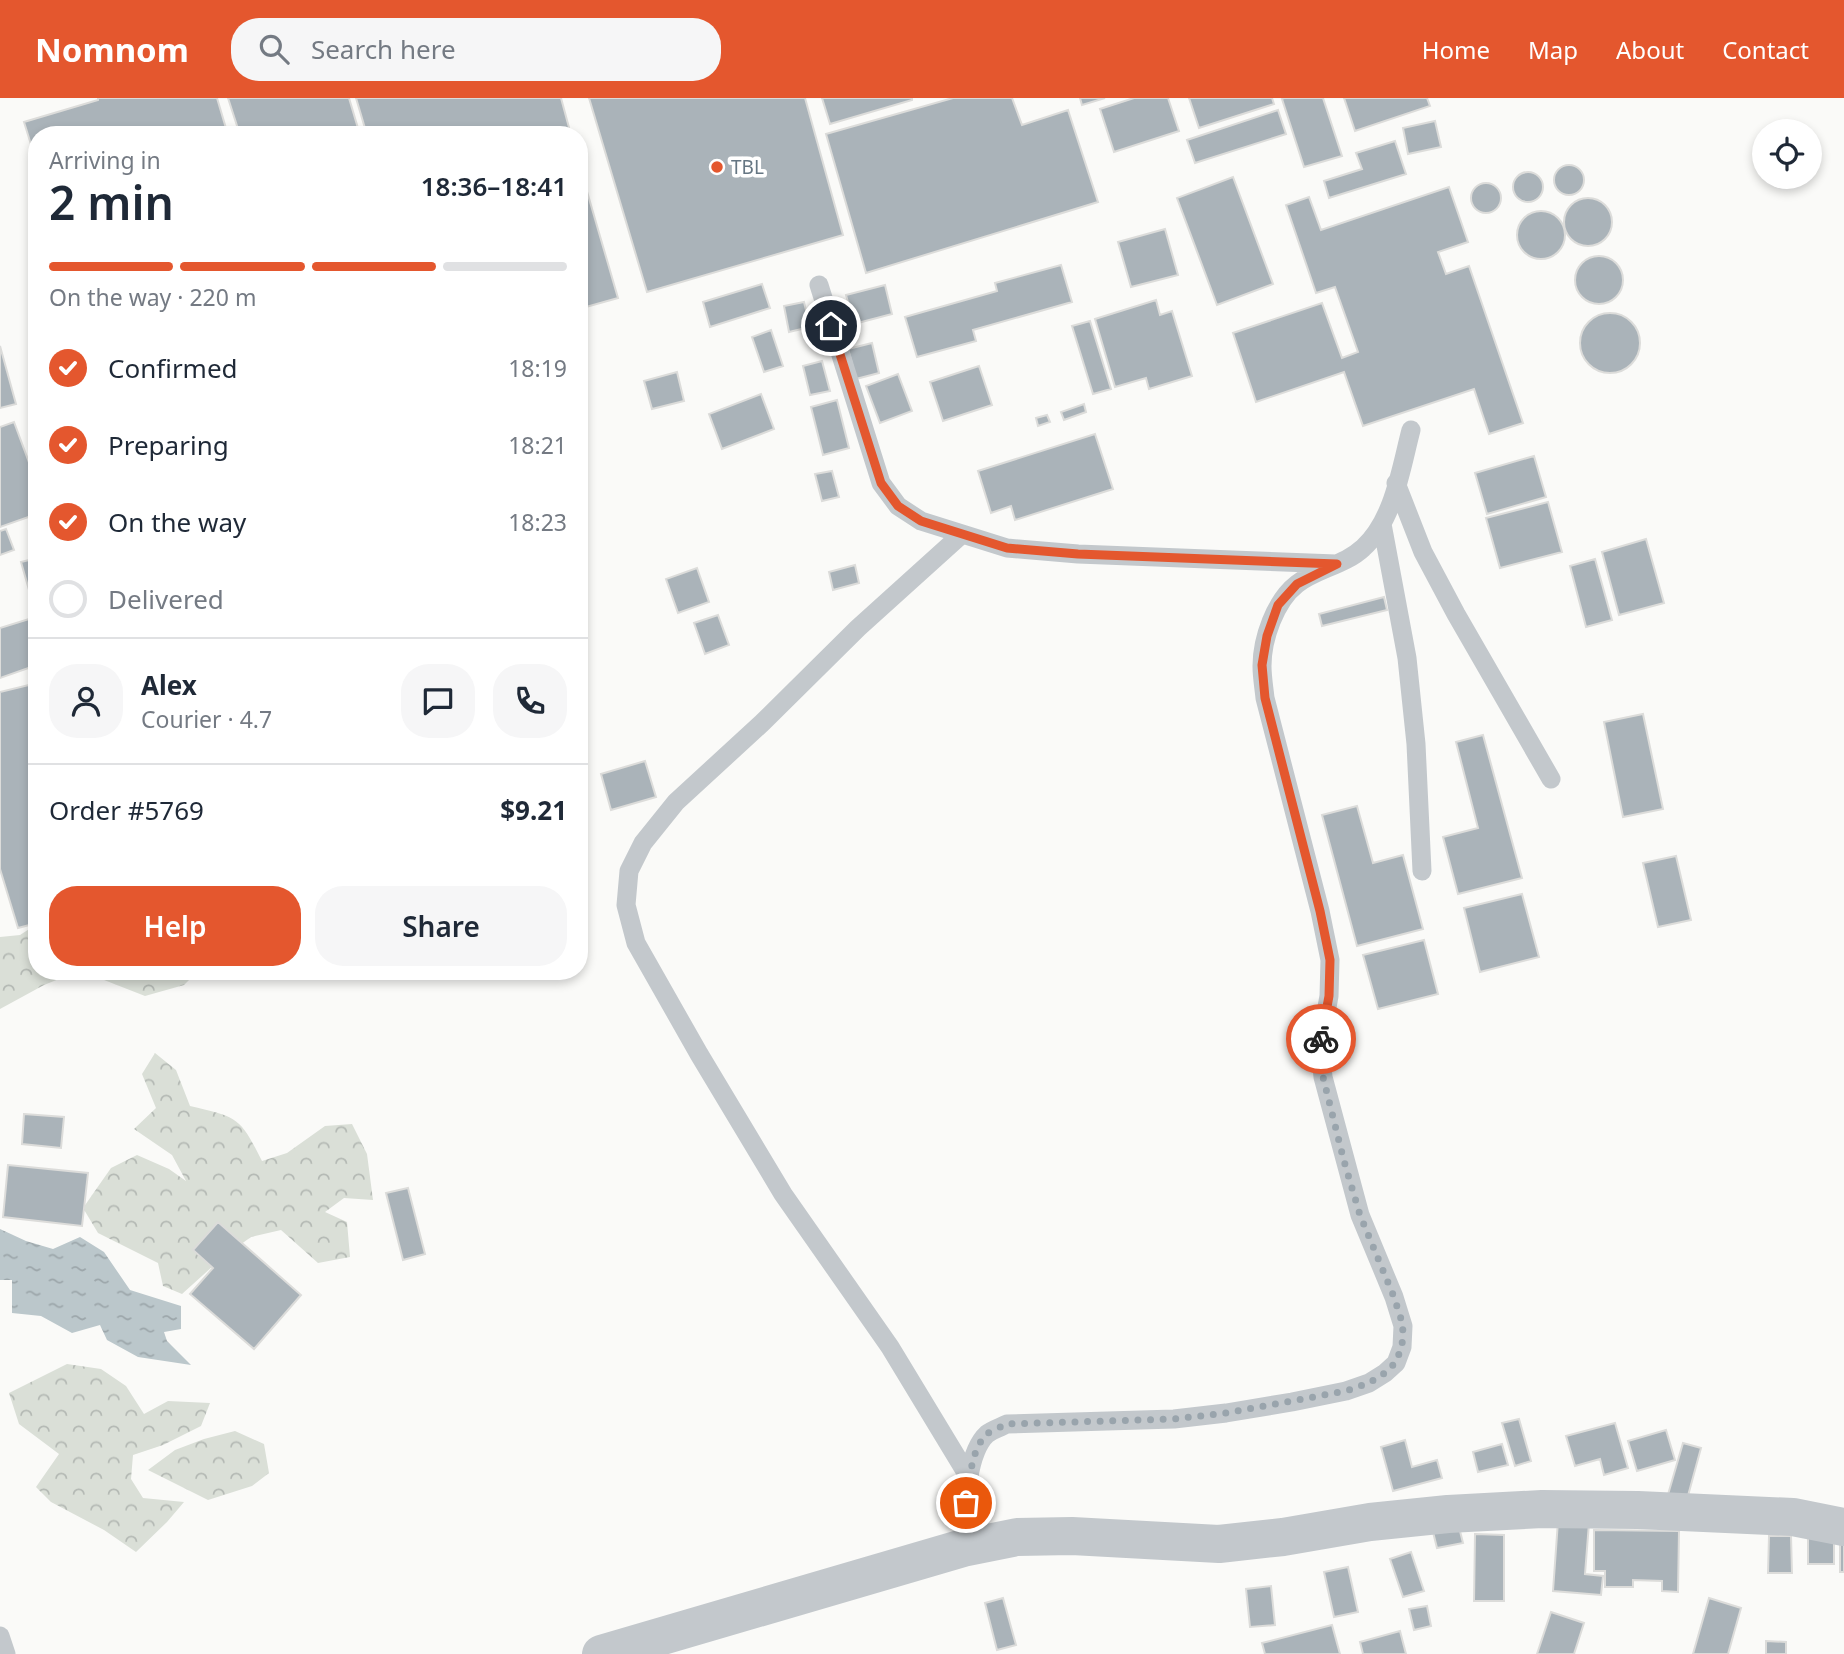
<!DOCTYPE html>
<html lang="en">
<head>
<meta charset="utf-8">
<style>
  body { margin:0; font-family:"Noto Sans",sans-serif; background:#f6f6f7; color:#1f2937; height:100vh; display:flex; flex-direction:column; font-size:26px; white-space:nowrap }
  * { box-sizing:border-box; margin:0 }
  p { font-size:23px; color:#747a83 }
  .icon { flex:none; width:38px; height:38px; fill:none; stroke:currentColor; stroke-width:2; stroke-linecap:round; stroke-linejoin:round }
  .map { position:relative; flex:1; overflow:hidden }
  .drawer { position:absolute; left:28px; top:28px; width:560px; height:854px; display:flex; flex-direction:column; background:#fff; border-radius:28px; box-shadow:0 4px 10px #0003 }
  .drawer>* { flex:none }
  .buttons { position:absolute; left:1752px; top:21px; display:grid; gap:14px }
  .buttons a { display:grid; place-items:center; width:70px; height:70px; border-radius:50%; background:#fff; box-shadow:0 4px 10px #0003; font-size:35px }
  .pin { position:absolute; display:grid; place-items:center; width:60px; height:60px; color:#fff; margin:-30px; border:4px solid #fff; border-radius:50%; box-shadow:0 2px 7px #0007 }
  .courier { position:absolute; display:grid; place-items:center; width:70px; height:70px; margin:-35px; border:5px solid #e4572e; border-radius:50%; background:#fff; color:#222; box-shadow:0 2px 9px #0007 }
  .head em { font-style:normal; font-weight:600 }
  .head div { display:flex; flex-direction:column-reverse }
  .head { display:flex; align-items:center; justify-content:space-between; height:119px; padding:0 21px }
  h1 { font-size:46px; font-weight:600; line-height:52px }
  .bar { display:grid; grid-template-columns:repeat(4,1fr); gap:10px 7px; align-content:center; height:84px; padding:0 21px }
  .bar i { height:9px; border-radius:5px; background:#e0e1e3 }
  .bar .on { background:#e4572e }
  .bar p { grid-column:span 4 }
  .line { display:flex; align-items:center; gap:18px; padding:0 21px; border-top:2px solid #e0e1e3 }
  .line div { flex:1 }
  .round { display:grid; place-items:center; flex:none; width:74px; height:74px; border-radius:28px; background:#f6f6f7 }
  ol { padding:0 21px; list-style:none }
  li { display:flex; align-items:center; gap:21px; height:77px }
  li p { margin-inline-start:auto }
  li .icon { padding:7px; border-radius:50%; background:#e4572e; color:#fff; stroke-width:4 }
  li:last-child { color:#747a83 }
  li i { width:38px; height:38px; border:4px solid #e0e1e3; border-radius:50% }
  .action { display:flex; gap:14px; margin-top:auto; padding:14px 21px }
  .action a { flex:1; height:80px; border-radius:28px; background:#e4572e; color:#fff; font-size:28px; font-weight:600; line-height:80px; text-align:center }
  .action a+a { background:#f6f6f7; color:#1f2937 }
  header { display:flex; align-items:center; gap:42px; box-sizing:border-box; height:98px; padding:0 35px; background:#e4572e; color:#fff }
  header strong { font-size:33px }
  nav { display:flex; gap:38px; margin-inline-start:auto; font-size:24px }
  .search { width:490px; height:63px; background:#f6f6f7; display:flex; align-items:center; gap:18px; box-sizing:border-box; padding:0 24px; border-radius:28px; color:#747a83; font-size:26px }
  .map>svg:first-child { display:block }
  .forest { fill:url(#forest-crowns) }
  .water { fill:url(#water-ripples) }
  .building { fill:#aab3b9; stroke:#dcdcda; stroke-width:2 }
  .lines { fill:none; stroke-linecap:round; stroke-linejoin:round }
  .lane { stroke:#c3c8cc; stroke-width:19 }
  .street { stroke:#c3c8cc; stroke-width:38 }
  .done { stroke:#99a4ac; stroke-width:7; stroke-dasharray:0 12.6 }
  .route { stroke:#e4572e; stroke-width:9 }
  .poi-dot { fill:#e4572e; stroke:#fff; stroke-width:2.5 }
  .labels { text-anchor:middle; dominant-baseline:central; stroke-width:7; stroke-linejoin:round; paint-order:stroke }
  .poi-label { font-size:19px; fill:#657683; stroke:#fff; text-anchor:start }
</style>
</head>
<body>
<header>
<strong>Nomnom</strong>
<div class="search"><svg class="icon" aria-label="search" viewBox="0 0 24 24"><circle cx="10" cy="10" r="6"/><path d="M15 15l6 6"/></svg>Search here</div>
<nav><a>Home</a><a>Map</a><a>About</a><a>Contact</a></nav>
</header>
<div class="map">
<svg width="1844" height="1556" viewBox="0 0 1844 1556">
  <defs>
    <pattern id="forest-crowns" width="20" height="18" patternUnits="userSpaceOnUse" patternTransform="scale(1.75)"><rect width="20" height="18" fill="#dadfd7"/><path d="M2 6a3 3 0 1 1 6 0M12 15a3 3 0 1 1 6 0" fill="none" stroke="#b4b9b4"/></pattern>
    <pattern id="water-ripples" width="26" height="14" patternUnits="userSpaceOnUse" patternTransform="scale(1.75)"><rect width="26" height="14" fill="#bbc7cb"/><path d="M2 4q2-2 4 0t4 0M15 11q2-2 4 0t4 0" fill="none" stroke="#9ca6aa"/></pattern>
  </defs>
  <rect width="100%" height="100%" fill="#fafaf8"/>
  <path class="forest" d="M37 826V873H79L44 887 0 911V839L20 837Z
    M81 873H198L184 887 145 898Z
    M155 955 176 972 190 1008C238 1019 240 1019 262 1063L287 1055 325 1028 352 1026 367 1056 373 1102 344 1100 325 1114 347 1124 350 1159 318 1165 281 1132 251 1139 223 1159 182 1196 163 1188 158 1165 98 1135 83 1110 111 1070 137 1057 169 1071 186 1083 172 1057 134 1031 156 1010 142 976Z
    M67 1266 101 1271 126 1288 144 1316 168 1303 210 1305 201 1328 163 1347 133 1357 131 1381 143 1400 184 1404 167 1424 136 1454 104 1432 51 1404 36 1389 59 1356 19 1326 9 1295Z
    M235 1333 264 1346 269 1375 252 1388 208 1402 148 1372 175 1352 204 1341Z"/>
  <path class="water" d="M0 1131 26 1143 53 1151 80 1139 104 1154 130 1192 181 1208V1231L164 1234 167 1243 191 1267 138 1259 107 1242 100 1227 72 1235 41 1218 12 1215V1182H0Z"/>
  <path class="building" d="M98 0H217L228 37H37V66L24 24 98 2Z
    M228 0H349L360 37H240Z
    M356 0H561L571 37H367Z
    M589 0H805L843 137 647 194Z
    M822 0H912V2L830 26Z
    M953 0H1012L1022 27 1068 12 1098 104 866 175 826 36Z
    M1080 0H1105L1082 7Z
    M1134 0H1168L1179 33 1114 54 1100 11Z
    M1189 0H1272L1274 6 1199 30Z
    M1284 0H1323L1342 58 1304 69 1282 1Z
    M1344 0H1427L1430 8 1355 33Z
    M1278 12 1286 36 1195 65 1187 42Z
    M1435 23 1441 49 1408 56 1403 30Z
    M1395 43 1406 76 1329 100 1324 83 1362 71 1356 55Z
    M579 66 618 200 579 211Z
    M1554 82a15 15 0 1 1 30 0a15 15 0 1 1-30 0Z
    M1513 89a15 15 0 1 1 30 0a15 15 0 1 1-30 0Z
    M1233 79 1273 186 1217 207 1177 100Z
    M1471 100a15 15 0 1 1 30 0a15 15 0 1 1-30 0Z
    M1449 89 1468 144 1438 154 1446 176 1469 168 1523 325 1489 336 1474 291 1363 328 1344 274 1256 304 1233 235 1322 205 1342 260 1358 254 1335 189 1316 195 1286 107 1309 99 1321 132Z
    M1564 124a24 24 0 1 1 48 0a24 24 0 1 1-48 0Z
    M1517 137a24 24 0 1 1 48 0a24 24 0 1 1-48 0Z
    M1165 131 1178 177 1131 189 1118 144Z
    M1575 182a24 24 0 1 1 48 0a24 24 0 1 1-48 0Z
    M1061 167 1072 204 973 232 976 243 917 259 905 219 997 193 995 185Z
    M762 186 770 210 710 229 703 204Z
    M885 187 892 216 854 226 846 197Z
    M1156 202 1160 217 1172 213 1192 278 1149 291 1146 280 1115 289 1095 221Z
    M804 204 810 229 789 234 784 208Z
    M1580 245a30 30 0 1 1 60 0a30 30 0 1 1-60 0Z
    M1090 223 1111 291 1093 296 1072 228Z
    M771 232 783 268 764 274 752 239Z
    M872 245 879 275 856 281 848 251Z
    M0 248 16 306 0 310Z
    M822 263 830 293 810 297 803 268Z
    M979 268 992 307 943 323 930 284Z
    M677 274 684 303 652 311 644 283Z
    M898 276 912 313 880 325 866 288Z
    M761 296 774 331 722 351 709 316Z
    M837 302 849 350 823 357 811 309Z
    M1084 306 1086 314 1064 322 1061 314Z
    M1047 317 1050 324 1038 328 1036 320Z
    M14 324 37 386V416L0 429V329Z
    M1095 336 1113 391 1015 422 1011 408 991 415 978 373Z
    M1534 358 1546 399 1487 416 1475 375Z
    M832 373 839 399 822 403 815 376Z
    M1548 404 1562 454 1500 470 1486 420Z
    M6 431 14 452 0 457V433Z
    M1646 441 1664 505 1619 517 1602 454Z
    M37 460V497L31 499 21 464Z
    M1595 461 1612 522 1586 529 1570 468Z
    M855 467 859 485 833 492 829 474Z
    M697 470 709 504 678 515 666 481Z
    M1384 499 1387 512 1322 528 1319 516Z
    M718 517 729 547 705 556 694 525Z
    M29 521 37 544V567L0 580V530Z
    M37 585V825L18 830 0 771V594Z
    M1643 616 1663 711 1623 719 1604 624Z
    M1483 637 1522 780 1458 796 1443 739 1478 730 1456 644Z
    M645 663 656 699 611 712 601 676Z
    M1357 708 1373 765 1403 757 1423 831 1357 848 1322 717Z
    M1676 758 1691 822 1658 829 1643 765Z
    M1522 796 1539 859 1480 874 1464 810Z
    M1424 842 1438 896 1378 911 1363 857Z
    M24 1016 64 1019 61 1050 22 1046Z
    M8 1067 88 1075 82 1128 3 1119Z
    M408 1090 425 1156 403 1162 386 1095Z
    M218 1124 301 1197 254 1251 190 1196 213 1170 193 1152Z
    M1519 1321 1531 1363 1515 1368 1502 1325Z
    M1615 1325 1628 1370 1604 1377 1600 1361 1575 1368 1566 1338Z
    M1666 1332 1675 1362 1637 1373 1628 1343Z
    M1405 1342 1412 1369 1437 1362 1442 1380 1393 1393 1381 1349Z
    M1683 1345 1701 1350 1686 1405 1667 1400Z
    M1502 1346 1508 1367 1478 1374 1473 1354Z
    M1558 1423 1589 1425 1585 1476 1603 1478 1601 1497 1553 1493Z
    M1459 1429 1463 1445 1437 1450 1433 1434Z
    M1594 1432 1679 1433 1678 1494 1662 1493V1483L1633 1482V1489H1605V1473H1594Z
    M1808 1433 1834 1434V1466H1808Z
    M1475 1436 1504 1437V1503H1474Z
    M1769 1438H1791L1792 1475H1768Z
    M1840 1439H1844V1474H1840Z
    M1411 1454 1424 1493 1403 1499 1390 1461Z
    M1348 1469 1358 1514 1334 1519 1324 1474Z
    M1271 1488 1275 1527 1250 1529 1246 1491Z
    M1003 1500 1016 1547 997 1552 985 1505Z
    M1709 1500 1741 1510 1728 1556H1693Z
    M1427 1508 1431 1528 1414 1532 1409 1511Z
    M1551 1514 1584 1525 1574 1556H1537Z
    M1332 1527 1340 1556H1265L1262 1545Z
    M1400 1533 1406 1556H1363L1360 1544Z
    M1766 1543 1786 1544V1556H1766Z"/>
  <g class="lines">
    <path class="lane" d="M819 187 881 385 898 408 921 423 1007 450 1078 456 1336 466
      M1396 385 1423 454 1456 516 1551 681
      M1382 426 1407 560 1416 646 1422 773
      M961 437 858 530 762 625 676 704 643 745 629 773 626 807 636 845 699 956 783 1096 890 1249 970 1381
      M963 1450C965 1421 964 1357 987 1336 992 1332 1001 1329 1007 1326L1174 1321 1226 1315 1292 1304 1346 1293 1369 1285 1385 1275 1396 1265 1402 1249 1403 1228 1394 1199 1360 1117 1323 979 1320 948 1329 898 1330 862 1320 813 1265 600C1264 590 1262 579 1262 568 1262 541 1275 503 1297 486 1316 471 1345 467 1363 450 1394 422 1401 370 1411 332
      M0 1538 6 1556"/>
    <path class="street" d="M601 1556 963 1450 1017 1439 1072 1438 1219 1446 1283 1439 1370 1424 1448 1416 1542 1411 1638 1412 1793 1419 1844 1429"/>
  </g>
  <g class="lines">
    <path class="done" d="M966 1405C970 1384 970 1352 987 1336 992 1332 1001 1329 1007 1326L1174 1321 1226 1315 1346 1293 1369 1285 1385 1275 1395 1265 1402 1249 1403 1227 1394 1199 1360 1117 1344 1063 1323 979 1321 941"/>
    <path class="route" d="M831 228 881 385 898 408 921 423 1007 450 1078 456 1337 466 1297 486 1278 507 1267 538 1262 567 1265 600 1320 813 1330 862 1329 898 1321 941"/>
  </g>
  <circle class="poi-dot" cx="717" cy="69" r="7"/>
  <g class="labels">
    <g class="poi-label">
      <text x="731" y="69">TBL</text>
    </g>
  </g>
</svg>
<div class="buttons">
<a><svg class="icon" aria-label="locate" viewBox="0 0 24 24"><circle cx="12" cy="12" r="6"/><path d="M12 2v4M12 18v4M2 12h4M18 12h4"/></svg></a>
</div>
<div class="pin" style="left:966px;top:1405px;background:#ea580c"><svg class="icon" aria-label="bag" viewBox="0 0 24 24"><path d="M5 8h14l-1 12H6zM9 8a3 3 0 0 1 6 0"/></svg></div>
<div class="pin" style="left:831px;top:228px;background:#1f2937"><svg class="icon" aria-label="home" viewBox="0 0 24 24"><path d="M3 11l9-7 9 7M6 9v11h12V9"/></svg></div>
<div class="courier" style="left:1321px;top:941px"><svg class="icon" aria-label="bike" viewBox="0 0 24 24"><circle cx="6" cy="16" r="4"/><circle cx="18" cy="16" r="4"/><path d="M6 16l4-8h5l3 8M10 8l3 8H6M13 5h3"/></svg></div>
<section class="drawer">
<div class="head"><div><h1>2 min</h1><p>Arriving in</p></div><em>18:36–18:41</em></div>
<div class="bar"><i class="on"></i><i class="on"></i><i class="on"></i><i></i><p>On the way · 220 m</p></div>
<ol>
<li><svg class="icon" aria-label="check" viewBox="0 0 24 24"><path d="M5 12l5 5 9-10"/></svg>Confirmed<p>18:19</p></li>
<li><svg class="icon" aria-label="check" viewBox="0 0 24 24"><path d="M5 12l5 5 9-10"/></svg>Preparing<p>18:21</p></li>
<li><svg class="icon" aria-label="check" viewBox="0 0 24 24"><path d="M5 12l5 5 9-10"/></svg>On the way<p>18:23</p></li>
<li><i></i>Delivered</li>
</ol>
<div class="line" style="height:126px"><a class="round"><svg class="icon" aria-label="person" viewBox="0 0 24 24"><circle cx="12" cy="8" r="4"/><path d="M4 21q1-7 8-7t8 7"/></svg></a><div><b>Alex</b><p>Courier · 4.7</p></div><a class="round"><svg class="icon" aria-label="chat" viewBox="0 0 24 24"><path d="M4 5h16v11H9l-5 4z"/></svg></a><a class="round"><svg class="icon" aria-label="phone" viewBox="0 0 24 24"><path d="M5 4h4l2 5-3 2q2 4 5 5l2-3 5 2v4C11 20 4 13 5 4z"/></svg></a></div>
<div class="line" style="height:91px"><div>Order #5769</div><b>$9.21</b></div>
<div class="action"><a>Help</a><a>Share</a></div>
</section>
</div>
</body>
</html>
